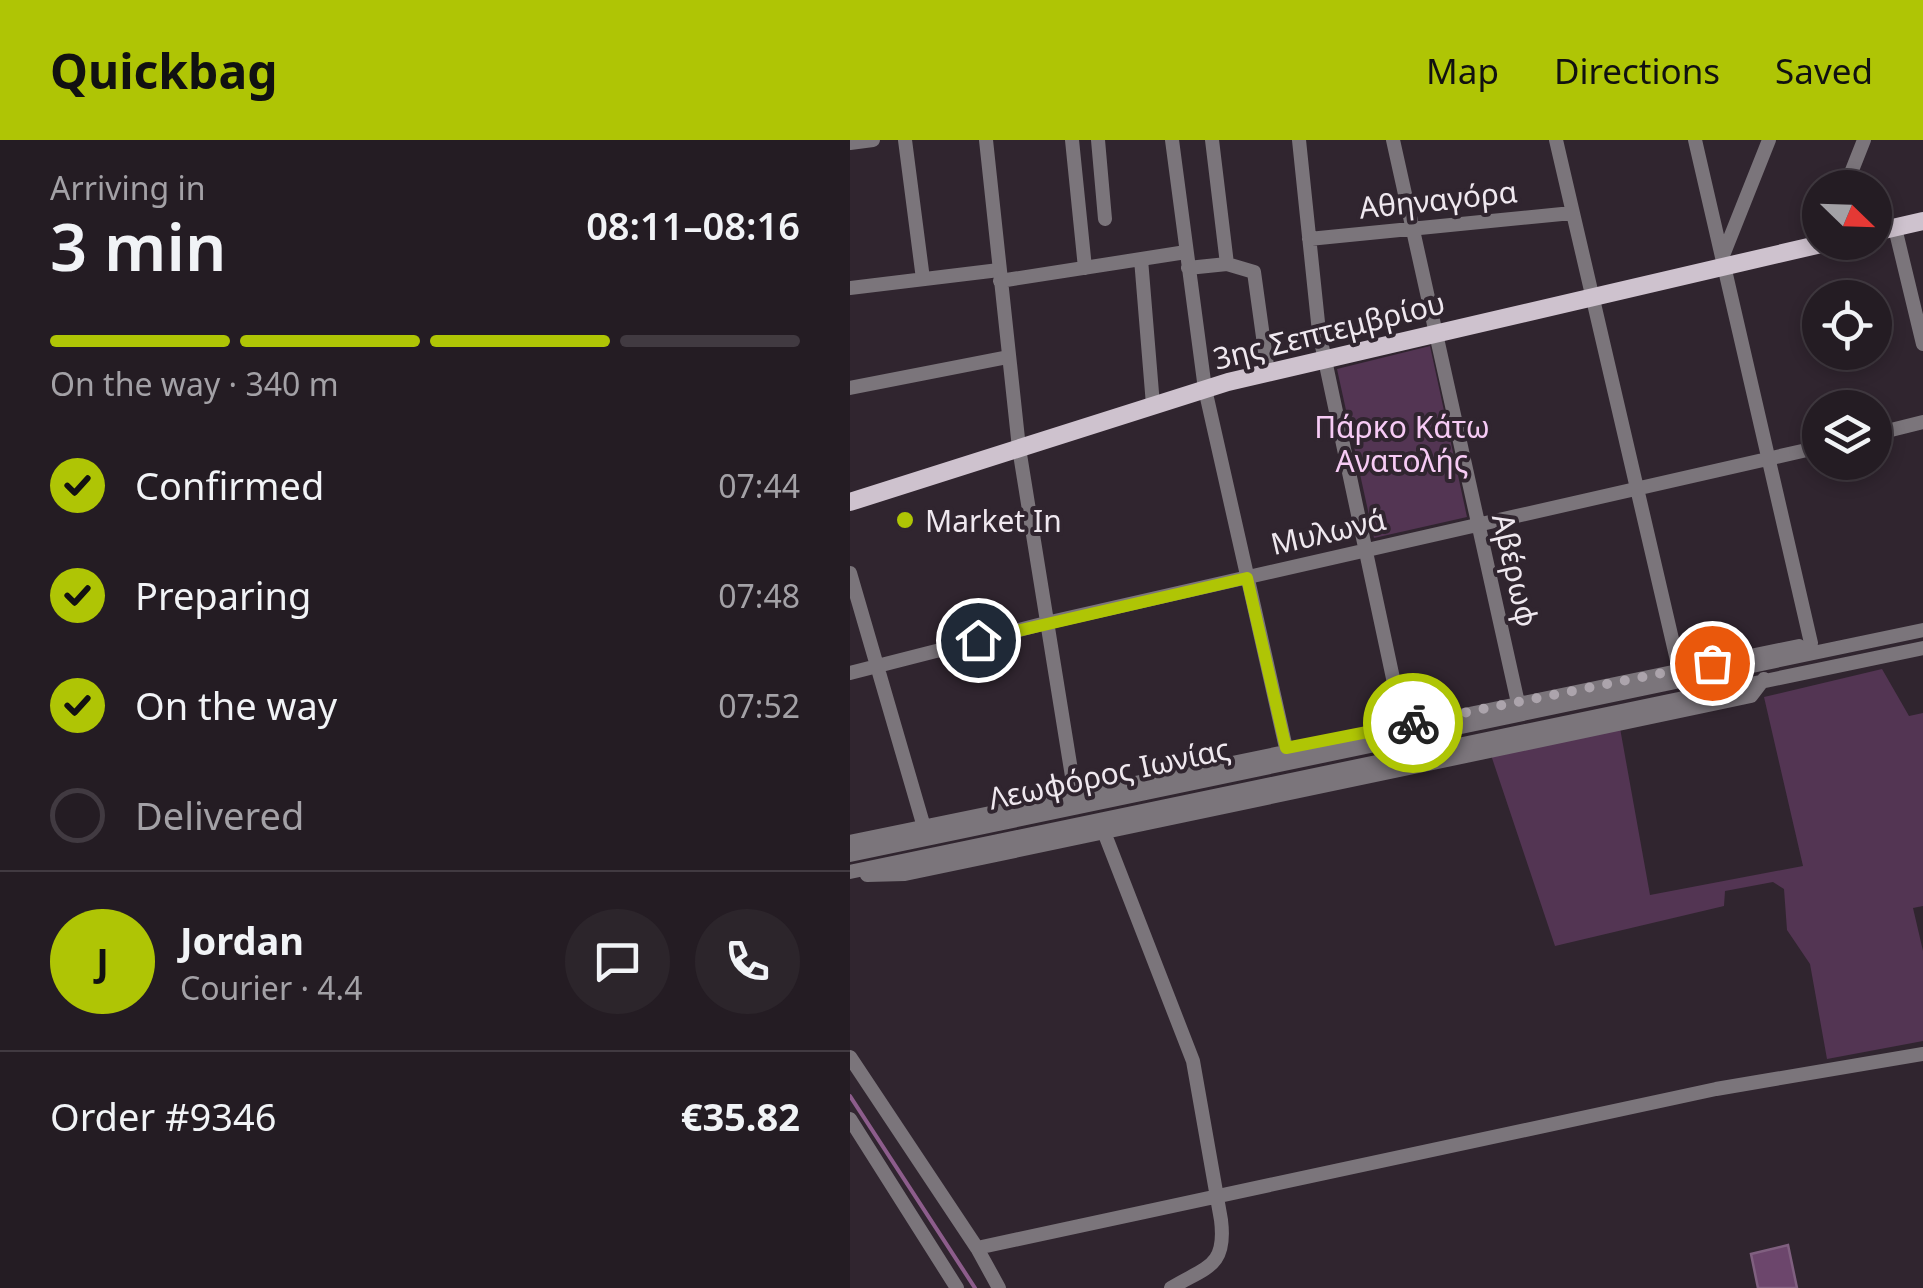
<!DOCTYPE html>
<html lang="en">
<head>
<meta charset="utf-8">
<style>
  body { margin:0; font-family:"Noto Sans",sans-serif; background:#2c252b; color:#f1f3f6; height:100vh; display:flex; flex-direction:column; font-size:38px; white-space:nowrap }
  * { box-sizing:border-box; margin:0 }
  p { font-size:32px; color:#a3a1a6 }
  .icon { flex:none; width:55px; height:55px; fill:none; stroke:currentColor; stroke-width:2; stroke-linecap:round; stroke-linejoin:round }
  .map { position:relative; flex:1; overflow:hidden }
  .side { display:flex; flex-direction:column; background:#241c23; width:850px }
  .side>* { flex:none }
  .needle { width:65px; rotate:113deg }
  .fabs { position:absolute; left:952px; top:30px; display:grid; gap:20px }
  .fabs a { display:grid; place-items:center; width:90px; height:90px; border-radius:50%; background:#241c23; box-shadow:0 5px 15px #0003,0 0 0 2px #413a41; font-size:50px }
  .pin { position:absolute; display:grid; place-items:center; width:85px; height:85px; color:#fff; margin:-42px; border:5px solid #fff; border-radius:50%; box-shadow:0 2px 10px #0007 }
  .courier { position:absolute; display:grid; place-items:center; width:100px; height:100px; margin:-50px; border:8px solid #afc505; border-radius:50%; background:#fff; color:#222; box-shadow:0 2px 12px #0007 }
  .head em { font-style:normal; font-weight:600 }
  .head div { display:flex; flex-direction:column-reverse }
  .head { display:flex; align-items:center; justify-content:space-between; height:170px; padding:0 50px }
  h1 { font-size:65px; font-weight:600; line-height:75px }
  .bar { display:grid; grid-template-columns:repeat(4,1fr); gap:15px 10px; align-content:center; height:120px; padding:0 50px }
  .bar i { height:12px; border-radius:8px; background:#413a41 }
  .bar .selected { background:#afc505 }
  .bar p { grid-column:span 4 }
  .line { display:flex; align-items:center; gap:25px; padding:0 50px; border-top:2px solid #413a41 }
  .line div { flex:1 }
  .round { display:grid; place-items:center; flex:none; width:105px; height:105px; border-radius:52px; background:#2c252b }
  ol { padding:0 50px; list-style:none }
  li { display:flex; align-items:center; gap:30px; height:110px }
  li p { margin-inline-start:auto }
  li .icon { padding:10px; border-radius:50%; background:#afc505; color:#111; stroke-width:4 }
  li:last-child { color:#a3a1a6 }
  li i { width:55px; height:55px; border:5px solid #413a41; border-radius:50% }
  header { display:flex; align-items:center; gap:60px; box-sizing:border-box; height:140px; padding:0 50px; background:#afc505; color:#111 }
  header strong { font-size:48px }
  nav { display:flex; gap:55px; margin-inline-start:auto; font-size:35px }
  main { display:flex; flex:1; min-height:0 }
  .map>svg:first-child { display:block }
  .green { fill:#533553 }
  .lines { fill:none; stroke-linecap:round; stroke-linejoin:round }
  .stream { stroke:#8d5d8c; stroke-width:4 }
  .building { fill:#6c466c; stroke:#806080; stroke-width:2.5 }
  .minor { stroke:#7b757b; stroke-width:14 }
  .major { stroke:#cec2ce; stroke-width:18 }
  .done { stroke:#aca4ac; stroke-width:10; stroke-dasharray:0 18 }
  .route { stroke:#afc505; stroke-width:12 }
  .poi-dot { fill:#afc505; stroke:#30252f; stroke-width:4 }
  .labels { text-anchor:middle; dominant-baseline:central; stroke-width:8; stroke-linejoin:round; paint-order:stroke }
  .street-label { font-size:30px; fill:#efe8ef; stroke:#30252f }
  .park-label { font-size:30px; fill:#f7cbf5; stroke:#30252f }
  .poi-label { font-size:30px; fill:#efe8ef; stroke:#30252f; text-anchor:start }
</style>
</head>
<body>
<header>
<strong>Quickbag</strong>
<nav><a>Map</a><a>Directions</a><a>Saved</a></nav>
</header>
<main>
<section class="side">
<div class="head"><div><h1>3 min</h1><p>Arriving in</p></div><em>08:11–08:16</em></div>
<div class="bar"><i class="selected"></i><i class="selected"></i><i class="selected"></i><i></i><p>On the way · 340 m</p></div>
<ol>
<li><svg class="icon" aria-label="check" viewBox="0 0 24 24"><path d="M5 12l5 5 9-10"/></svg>Confirmed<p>07:44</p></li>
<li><svg class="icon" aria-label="check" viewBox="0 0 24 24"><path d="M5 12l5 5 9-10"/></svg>Preparing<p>07:48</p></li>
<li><svg class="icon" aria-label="check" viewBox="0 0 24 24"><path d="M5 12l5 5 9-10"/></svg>On the way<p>07:52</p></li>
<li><i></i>Delivered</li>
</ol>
<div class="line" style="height:180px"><b class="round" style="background:#afc505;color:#111">J</b><div><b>Jordan</b><p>Courier · 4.4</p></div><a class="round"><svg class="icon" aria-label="chat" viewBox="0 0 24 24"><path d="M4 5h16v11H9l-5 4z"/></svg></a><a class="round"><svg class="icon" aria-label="phone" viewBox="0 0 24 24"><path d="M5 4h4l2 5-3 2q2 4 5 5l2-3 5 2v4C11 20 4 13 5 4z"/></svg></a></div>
<div class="line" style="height:130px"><div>Order #9346</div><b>€35.82</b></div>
</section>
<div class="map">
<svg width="1073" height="1148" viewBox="0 0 1073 1148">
  <rect width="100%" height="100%" fill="#30252f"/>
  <path class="green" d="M580 206 617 377 524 398 487 229Z
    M1032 529 1059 576 1073 573V766L1063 768 1073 811V901L977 919 960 824 937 790 934 749 923 742 875 751 874 766 705 806 641 615 770 588 800 755 953 726 914 557Z"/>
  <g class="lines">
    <path class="stream" d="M0 956 125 1148"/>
  </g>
  <path class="building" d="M938 1105 947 1148H908L901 1114Z"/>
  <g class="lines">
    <path class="minor" d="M55 0 73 139
      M136 0 169 308 225 655
      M222 0 235 128
      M248 0 255 79
      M322 0 355 249 436 608
      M362 0 377 124
      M449 0 469 192 553 585
      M543 0 668 563
      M706 0 829 529
      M845 0 961 503
      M0 3 23 0
      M995 48 1014 0
      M1045 88 1073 204
      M459 99 722 73
      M874 113 919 0
      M291 119 303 265
      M338 128 377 124 404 132 418 233
      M150 141 336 112
      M0 148 149 130
      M0 248 158 217
      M1025 294 1073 282
      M0 433 74 687
      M0 533 196 483 970 307
      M254 692 343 921 371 1080C377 1128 355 1127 321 1148
      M0 702 949 506
      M0 715 1073 490
      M0 732 1073 508
      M17 735 55 734 901 556 914 539
      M0 917 127 1108 149 1148
      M0 979 107 1148
      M127 1108 866 949 1073 914"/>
    <path class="major" d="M1025 92 1073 81
      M0 362 378 242 980 102"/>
  </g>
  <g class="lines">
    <path class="done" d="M563 583 862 523"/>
    <path class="route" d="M128 500 397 438 436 608 563 583"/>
  </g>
  <circle class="poi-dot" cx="55" cy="380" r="10"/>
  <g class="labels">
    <g class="street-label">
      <text transform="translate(588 59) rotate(-6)">Αθηναγόρα</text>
      <text transform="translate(479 190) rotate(-14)">3ης Σεπτεμβρίου</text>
      <text transform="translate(478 391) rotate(-13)">Μυλωνά</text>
      <text transform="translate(666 430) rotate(77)">Αβέρωφ</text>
      <text transform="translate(259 633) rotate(-12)">Λεωφόρος Ιωνίας</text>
    </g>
    <g class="park-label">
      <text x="552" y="286">Πάρκο Κάτω<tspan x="552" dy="34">Ανατολής</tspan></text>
    </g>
    <g class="poi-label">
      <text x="75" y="380">Market In</text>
    </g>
  </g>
</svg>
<div class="fabs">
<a><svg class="needle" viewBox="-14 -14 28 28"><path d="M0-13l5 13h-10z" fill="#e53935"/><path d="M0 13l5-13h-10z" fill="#a3a1a6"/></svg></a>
<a><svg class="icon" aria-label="locate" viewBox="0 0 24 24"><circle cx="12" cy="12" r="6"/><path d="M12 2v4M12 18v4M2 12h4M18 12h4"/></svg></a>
<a><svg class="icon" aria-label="layers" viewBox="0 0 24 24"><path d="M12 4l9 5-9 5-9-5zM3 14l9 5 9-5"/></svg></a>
</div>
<div class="pin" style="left:862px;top:523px;background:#ea580c"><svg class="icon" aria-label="bag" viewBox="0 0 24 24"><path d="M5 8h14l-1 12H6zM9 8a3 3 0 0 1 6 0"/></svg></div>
<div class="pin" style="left:128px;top:500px;background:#1f2937"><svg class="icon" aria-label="home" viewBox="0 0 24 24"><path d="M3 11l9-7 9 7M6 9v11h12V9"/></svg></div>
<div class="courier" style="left:563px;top:583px"><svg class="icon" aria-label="bike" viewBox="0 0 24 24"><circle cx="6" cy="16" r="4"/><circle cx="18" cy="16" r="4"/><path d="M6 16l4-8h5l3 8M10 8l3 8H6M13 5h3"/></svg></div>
</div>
</main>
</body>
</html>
